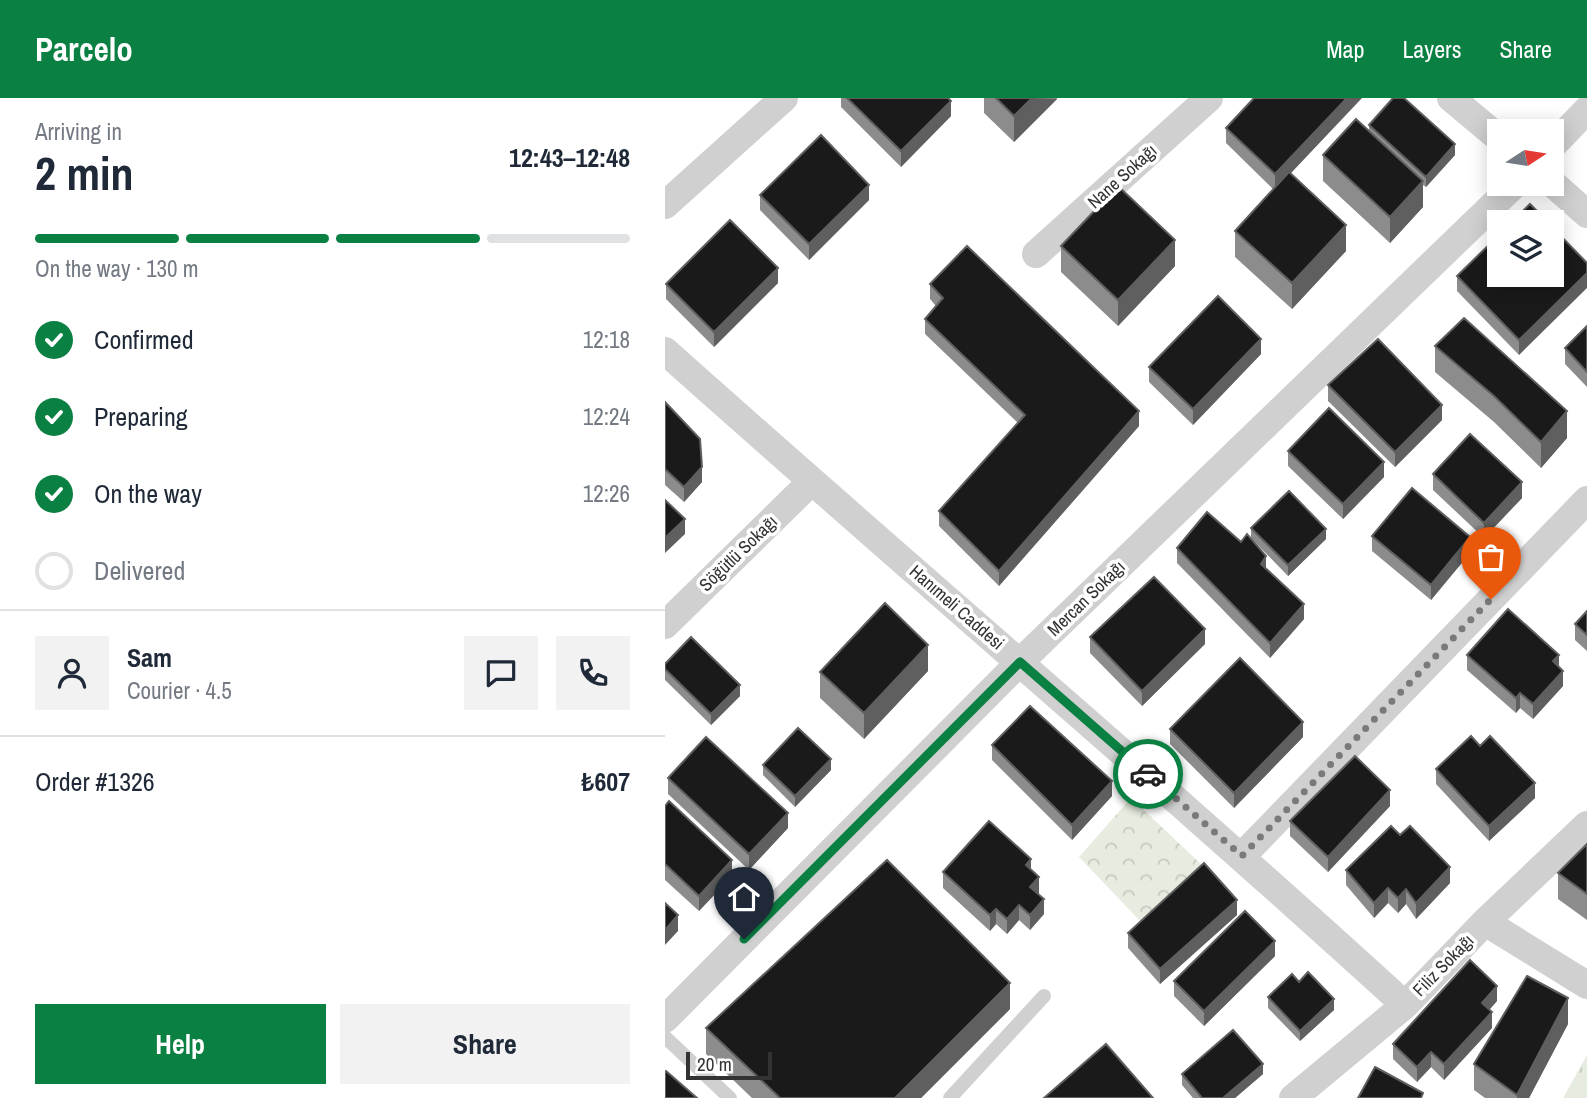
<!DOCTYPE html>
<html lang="en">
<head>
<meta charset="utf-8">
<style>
  body { margin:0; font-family:"Archivo Narrow",sans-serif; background:#f2f2f3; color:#1f2937; height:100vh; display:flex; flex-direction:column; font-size:26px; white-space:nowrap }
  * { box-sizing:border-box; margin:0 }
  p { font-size:23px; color:#747a83 }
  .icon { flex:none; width:38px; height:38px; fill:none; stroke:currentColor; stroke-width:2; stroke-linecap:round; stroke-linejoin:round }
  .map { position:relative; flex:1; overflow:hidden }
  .drawer { display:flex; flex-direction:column; background:#fff; width:665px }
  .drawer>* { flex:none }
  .needle { width:46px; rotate:78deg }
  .tools { position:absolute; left:822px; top:21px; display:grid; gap:14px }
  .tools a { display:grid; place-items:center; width:77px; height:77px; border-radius:0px; background:#fff; box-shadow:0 4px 18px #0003; font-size:35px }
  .scale { position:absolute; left:21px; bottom:18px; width:86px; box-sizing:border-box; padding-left:7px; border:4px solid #333; border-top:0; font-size:19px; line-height:24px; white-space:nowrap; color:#333; -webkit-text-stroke:5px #fff; paint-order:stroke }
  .pin { position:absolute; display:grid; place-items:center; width:60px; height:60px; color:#fff; margin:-72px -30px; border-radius:50% 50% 50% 0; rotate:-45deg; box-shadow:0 0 7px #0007 }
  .pin .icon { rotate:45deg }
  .courier { position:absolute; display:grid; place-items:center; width:70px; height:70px; margin:-35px; border:5px solid #0b8043; border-radius:50%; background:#fff; color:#222; box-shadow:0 2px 9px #0007 }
  .summary em { font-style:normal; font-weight:700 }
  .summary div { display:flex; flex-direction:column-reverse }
  .summary { display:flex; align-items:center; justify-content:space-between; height:119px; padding:0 35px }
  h1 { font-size:46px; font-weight:700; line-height:52px }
  .bar { display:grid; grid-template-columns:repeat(4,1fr); gap:10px 7px; align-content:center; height:84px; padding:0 35px }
  .bar i { height:9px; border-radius:5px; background:#e0e1e3 }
  .bar .selected { background:#0b8043 }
  .bar p { grid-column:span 4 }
  .line { display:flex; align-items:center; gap:18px; padding:0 35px; border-top:2px solid #e0e1e3 }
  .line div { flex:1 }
  .round { display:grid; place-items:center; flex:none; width:74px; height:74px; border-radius:0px; background:#f2f2f3 }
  ol { padding:0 35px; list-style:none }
  li { display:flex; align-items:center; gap:21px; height:77px }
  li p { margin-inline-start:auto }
  li .icon { padding:7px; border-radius:50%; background:#0b8043; color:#fff; stroke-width:4 }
  li:last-child { color:#747a83 }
  li i { width:38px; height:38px; border:4px solid #e0e1e3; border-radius:50% }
  .primary-button { display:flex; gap:14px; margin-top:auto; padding:14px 35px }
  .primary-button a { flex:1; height:80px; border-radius:0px; background:#0b8043; color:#fff; font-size:28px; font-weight:700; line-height:80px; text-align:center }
  .primary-button a+a { background:#f2f2f3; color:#1f2937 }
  header { display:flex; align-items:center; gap:42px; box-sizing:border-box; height:98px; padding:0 35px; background:#0b8043; color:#fff }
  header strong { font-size:33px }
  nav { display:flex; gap:38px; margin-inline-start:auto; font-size:24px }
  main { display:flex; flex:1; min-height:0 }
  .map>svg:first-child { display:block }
  .grass { fill:url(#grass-tufts) }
  .park { fill:url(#park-crowns) }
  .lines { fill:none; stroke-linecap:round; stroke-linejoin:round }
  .lane { stroke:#d0d0d0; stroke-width:14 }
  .street { stroke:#d0d0d0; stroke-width:28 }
  .wall { fill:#8c8c8c }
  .shaded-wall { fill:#5f5f5f }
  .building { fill:#1a1a1a; stroke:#5f5f5f; stroke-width:2 }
  .done { stroke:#7a7a7a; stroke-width:7; stroke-dasharray:0 12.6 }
  .route { stroke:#0b8043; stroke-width:9 }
  .labels { text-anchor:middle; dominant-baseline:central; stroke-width:7; stroke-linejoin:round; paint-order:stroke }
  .street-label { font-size:18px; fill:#333; stroke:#fff }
</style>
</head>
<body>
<header>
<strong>Parcelo</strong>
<nav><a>Map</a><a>Layers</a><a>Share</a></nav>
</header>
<main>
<section class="drawer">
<div class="summary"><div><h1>2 min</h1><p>Arriving in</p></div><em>12:43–12:48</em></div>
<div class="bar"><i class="selected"></i><i class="selected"></i><i class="selected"></i><i></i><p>On the way · 130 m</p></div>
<ol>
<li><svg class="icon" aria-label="check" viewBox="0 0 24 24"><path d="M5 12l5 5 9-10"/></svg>Confirmed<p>12:18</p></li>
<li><svg class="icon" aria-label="check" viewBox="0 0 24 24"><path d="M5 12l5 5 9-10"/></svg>Preparing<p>12:24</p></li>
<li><svg class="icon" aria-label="check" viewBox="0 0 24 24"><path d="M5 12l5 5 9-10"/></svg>On the way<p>12:26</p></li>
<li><i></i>Delivered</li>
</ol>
<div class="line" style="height:126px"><a class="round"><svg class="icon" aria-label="person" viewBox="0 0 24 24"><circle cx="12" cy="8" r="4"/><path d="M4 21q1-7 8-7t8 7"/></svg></a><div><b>Sam</b><p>Courier · 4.5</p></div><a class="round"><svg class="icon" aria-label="chat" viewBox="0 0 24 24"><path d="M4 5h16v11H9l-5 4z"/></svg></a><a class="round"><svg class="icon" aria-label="phone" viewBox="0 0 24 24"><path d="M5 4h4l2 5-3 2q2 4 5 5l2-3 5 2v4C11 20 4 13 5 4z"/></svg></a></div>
<div class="line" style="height:91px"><div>Order #1326</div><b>₺607</b></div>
<div class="primary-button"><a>Help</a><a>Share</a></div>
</section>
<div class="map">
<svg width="922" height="1000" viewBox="0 0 922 1000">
  <defs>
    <pattern id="grass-tufts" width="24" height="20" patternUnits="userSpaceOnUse" patternTransform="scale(1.75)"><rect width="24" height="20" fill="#e6ecdf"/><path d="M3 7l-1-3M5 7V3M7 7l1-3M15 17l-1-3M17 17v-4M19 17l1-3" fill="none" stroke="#c6cbc0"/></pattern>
    <pattern id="park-crowns" width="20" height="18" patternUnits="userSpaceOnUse" patternTransform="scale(1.75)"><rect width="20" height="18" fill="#e6ecdf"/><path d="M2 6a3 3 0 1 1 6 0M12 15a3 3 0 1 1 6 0" fill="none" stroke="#c6cbc0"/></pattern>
  </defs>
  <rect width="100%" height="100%" fill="#fff"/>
  <path class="grass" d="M922 957V1000H898Z"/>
  <path class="park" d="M466 700 537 767 478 826 414 759Z"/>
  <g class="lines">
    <path class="lane" d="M0 939 65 1000
      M285 1000 379 898"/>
    <path class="street" d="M786 0 835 41
      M887 48 922 12
      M887 85 922 116
      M0 107 119 0
      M371 156 544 0
      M0 253C245 472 497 685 740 907
      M0 527 146 384
      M577 758 922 402
      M820 824 922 887
      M0 921 355 564 850 86
      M628 1000 740 907 820 824 922 727"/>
  </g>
  <path class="wall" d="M176 0H283L286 18 236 69 176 9Z
    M319 0H392V1L349 44 319 15Z
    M704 27 790 57 761 89 758 87V109L725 145 658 83V57L704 33Z
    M561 30 625 75 681 153 627 211 570 159V133L608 91 561 45Z
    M95 97 204 102 144 162 95 112Z
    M396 148 510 168 453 228 396 174Z
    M922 165 854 257 792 193V178Z
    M113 185 49 249 1 201V186Z
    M265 186 474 328 334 488 274 428V413L353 325 260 236V221L271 208 265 201Z
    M922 228V289L900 266V250Z
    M770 248 902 340 876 370 829 324 770 274Z
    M596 256 528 327 484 284V269Z
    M663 287 777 322 730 369 663 303Z
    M0 304 37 384 19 404 0 387Z
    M623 353 719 379 678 421 623 368Z
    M768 376 857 400 819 440 768 392Z
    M586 430 661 441 623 478 586 440Z
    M707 438 805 455 766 502 707 453Z
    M512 450 601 471 639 521 605 560 512 465Z
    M922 513V553L910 542V526Z
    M425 539 540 546 477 608 425 555Z
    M802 557 894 569 898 588 868 621 855 610 851 615 802 572Z
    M0 566 75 598 46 627 0 582Z
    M263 573 199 641 155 600V574Z
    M505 631 638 639 569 710 505 646Z
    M327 647 447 698 407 742 327 662Z
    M98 667 166 672 130 709 98 677Z
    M771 671 870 700 824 743 771 686Z
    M3 680 123 730 84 772 3 696Z
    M0 708 67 778 34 813 0 782Z
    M725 708 663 774 625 738V723Z
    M922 746V822L893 801V775Z
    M366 772 374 795 373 796 379 816 365 832 354 822 342 836 331 826 325 833 278 790V774Z
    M681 772 785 785 751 821 741 806 733 815 723 805 709 820 681 787Z
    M572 817 495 886 463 850V835Z
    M610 858 539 928 509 898V883Z
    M634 884 669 912 635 943 603 910V899Z
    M832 903 824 912 827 930 779 982 766 969 752 984 728 961V946Z
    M345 911 256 1000H87L41 956V930Z
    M903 926 864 1000H820L809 992V966Z
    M517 976H598L570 1000H528L517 987Z"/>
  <path class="shaded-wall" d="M367 0 392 1 349 44V18Z
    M682 0H697L610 92V76Z
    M286 3V18L236 69V53Z
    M790 46V57L761 89V79Z
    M758 83V109L725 145V119Z
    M204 87V102L144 162V146Z
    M681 127V153L627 211V185Z
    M510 142V168L453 228V202Z
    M113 170V185L49 249V234Z
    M922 175V190L854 257V242Z
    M596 241V256L528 327V311Z
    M777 307V322L730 369V354Z
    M474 313V328L334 488V473Z
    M902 313V340L876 370V344Z
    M719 364V379L678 421V406Z
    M37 369V384L19 404V389Z
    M857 384V400L819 440V425Z
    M20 421V436L0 455V440Z
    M661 431V441L623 478V467Z
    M805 439V455L766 502V487Z
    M601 458V473L596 466Z
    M639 506V521L605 560V545Z
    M540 531V546L477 608V593Z
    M263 547V573L199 641V615Z
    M894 557V572L888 563Z
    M898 573V588L868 621V606Z
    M75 587V598L46 627V616Z
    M855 595V610L851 615V600Z
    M638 624V639L569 710V695Z
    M166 661V672L130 709V698Z
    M447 683V698L407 742V727Z
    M870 685V700L824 743V728Z
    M725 692V708L663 774V759Z
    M123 715V730L84 772V756Z
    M366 761V776L361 767Z
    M67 762V778L34 813V798Z
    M785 769V785L751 821V805Z
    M374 779V795L365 804V789Z
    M723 790V805L709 820V805Z
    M741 791V806L733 815V800Z
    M379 801V816L365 832V817Z
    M572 802V817L495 886V871Z
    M354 807V822L342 836V821Z
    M331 811V826L325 833V817Z
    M13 817V833L0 847V832Z
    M610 843V858L539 928V913Z
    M345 885V911L256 1000H230Z
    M832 888V903L817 920V905Z
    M903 900V926L864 1000H852V997Z
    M669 901V912L635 943V933Z
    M827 914V930L779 982V966Z
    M766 954V969L752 984V969Z
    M598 966V976L570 1000H558Z"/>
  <path class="building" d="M182 0H283L286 3 236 53Z
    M331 0H367L349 18Z
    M589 0H682L610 76 561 30Z
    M728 0H739L790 46 761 79 704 27Z
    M691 21 758 83 725 119 658 57Z
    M156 37 204 87 144 146 95 97Z
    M624 74 681 127 627 185 570 133Z
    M453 88 510 142 453 202 396 148Z
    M865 106 883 124H847Z
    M65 122 113 170 49 234 1 186Z
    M887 129 922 165V175L854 242 792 178 835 136V177H887Z
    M302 148 474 313 334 473 274 413 360 317 260 221 278 200 265 186Z
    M553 198 596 241 528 311 484 269Z
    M799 220 902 313 876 344 829 298 770 248Z
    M922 228V274L900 250Z
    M713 241 777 307 730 354 663 287Z
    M0 304 35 341 37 369 19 389 0 371Z
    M664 310 719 364 678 406 623 353Z
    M805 336 857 384 819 425 768 376Z
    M747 390 805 439 766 487 707 438Z
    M624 393 661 431 623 467 586 430Z
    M0 402 20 421 0 440Z
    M542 414 576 444 582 436 601 458 596 466 639 506 605 545 512 450Z
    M489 479 540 531 477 593 425 539Z
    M220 505 263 547 199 615 155 574Z
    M843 511 894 557 888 563 898 573 868 606 855 595 851 600 802 557Z
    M922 513V537L910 526Z
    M26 539 75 587 46 616 0 571V566Z
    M575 560 638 624 569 695 505 631Z
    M365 608 447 683 407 727 327 647Z
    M133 630 166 661 130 698 98 667Z
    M806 638 815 648 825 638 870 685 824 728 771 671Z
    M41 639 123 715 84 756 3 680Z
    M690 658 725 692 663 759 625 723Z
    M4 703 67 762 34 798 0 766V708Z
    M324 723 366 761 361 767 374 779 365 789 379 801 365 817 354 807 342 821 331 811 325 817 278 774Z
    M726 728 735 737 745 728 785 769 751 805 741 791 733 800 723 790 709 805 681 772Z
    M922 746V796L893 775Z
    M222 762 345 885 230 1000H115L41 930Z
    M539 765 572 802 495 871 463 835Z
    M0 805 13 817 0 832Z
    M580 813 610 843 539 913 509 883Z
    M805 862 832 888 817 905 827 914 779 966 766 954 752 969 728 946Z
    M643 874 669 901 635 933 603 899 627 876 634 884Z
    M862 878 903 900 852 997 809 966Z
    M568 932 598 966 558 1000H537L517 976Z
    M441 946 488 1000H379Z
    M710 969 758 995 756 1000H693Z
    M1 973 32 1000H0V974Z"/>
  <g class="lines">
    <path class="done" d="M483 676 577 758 826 501"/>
    <path class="route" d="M79 841 355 564 483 676"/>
  </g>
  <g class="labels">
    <g class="street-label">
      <text transform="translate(457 78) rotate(-42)">Nane Sokağı</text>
      <text transform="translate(73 455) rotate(-44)">Söğütlü Sokağı</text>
      <text transform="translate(421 500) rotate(-44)">Mercan Sokağı</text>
      <text transform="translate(292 509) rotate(41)">Hanımeli Caddesi</text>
      <text transform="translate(778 867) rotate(-46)">Filiz Sokağı</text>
    </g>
  </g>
</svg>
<div class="tools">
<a><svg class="needle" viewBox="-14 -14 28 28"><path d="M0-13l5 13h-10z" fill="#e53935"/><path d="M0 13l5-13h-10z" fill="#747a83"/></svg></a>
<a><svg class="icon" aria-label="layers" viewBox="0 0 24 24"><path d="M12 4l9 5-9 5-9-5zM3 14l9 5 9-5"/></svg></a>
</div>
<div class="scale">20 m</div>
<div class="pin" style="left:826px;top:501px;background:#ea580c"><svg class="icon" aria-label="bag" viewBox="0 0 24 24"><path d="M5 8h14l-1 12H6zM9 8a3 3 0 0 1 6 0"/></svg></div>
<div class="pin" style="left:79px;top:841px;background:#1f2937"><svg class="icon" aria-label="home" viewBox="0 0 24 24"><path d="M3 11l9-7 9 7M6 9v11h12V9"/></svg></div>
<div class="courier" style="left:483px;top:676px"><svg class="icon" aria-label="car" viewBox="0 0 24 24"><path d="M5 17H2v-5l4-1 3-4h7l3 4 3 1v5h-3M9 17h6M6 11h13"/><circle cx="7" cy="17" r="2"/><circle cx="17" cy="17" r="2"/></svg></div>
</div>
</main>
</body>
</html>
